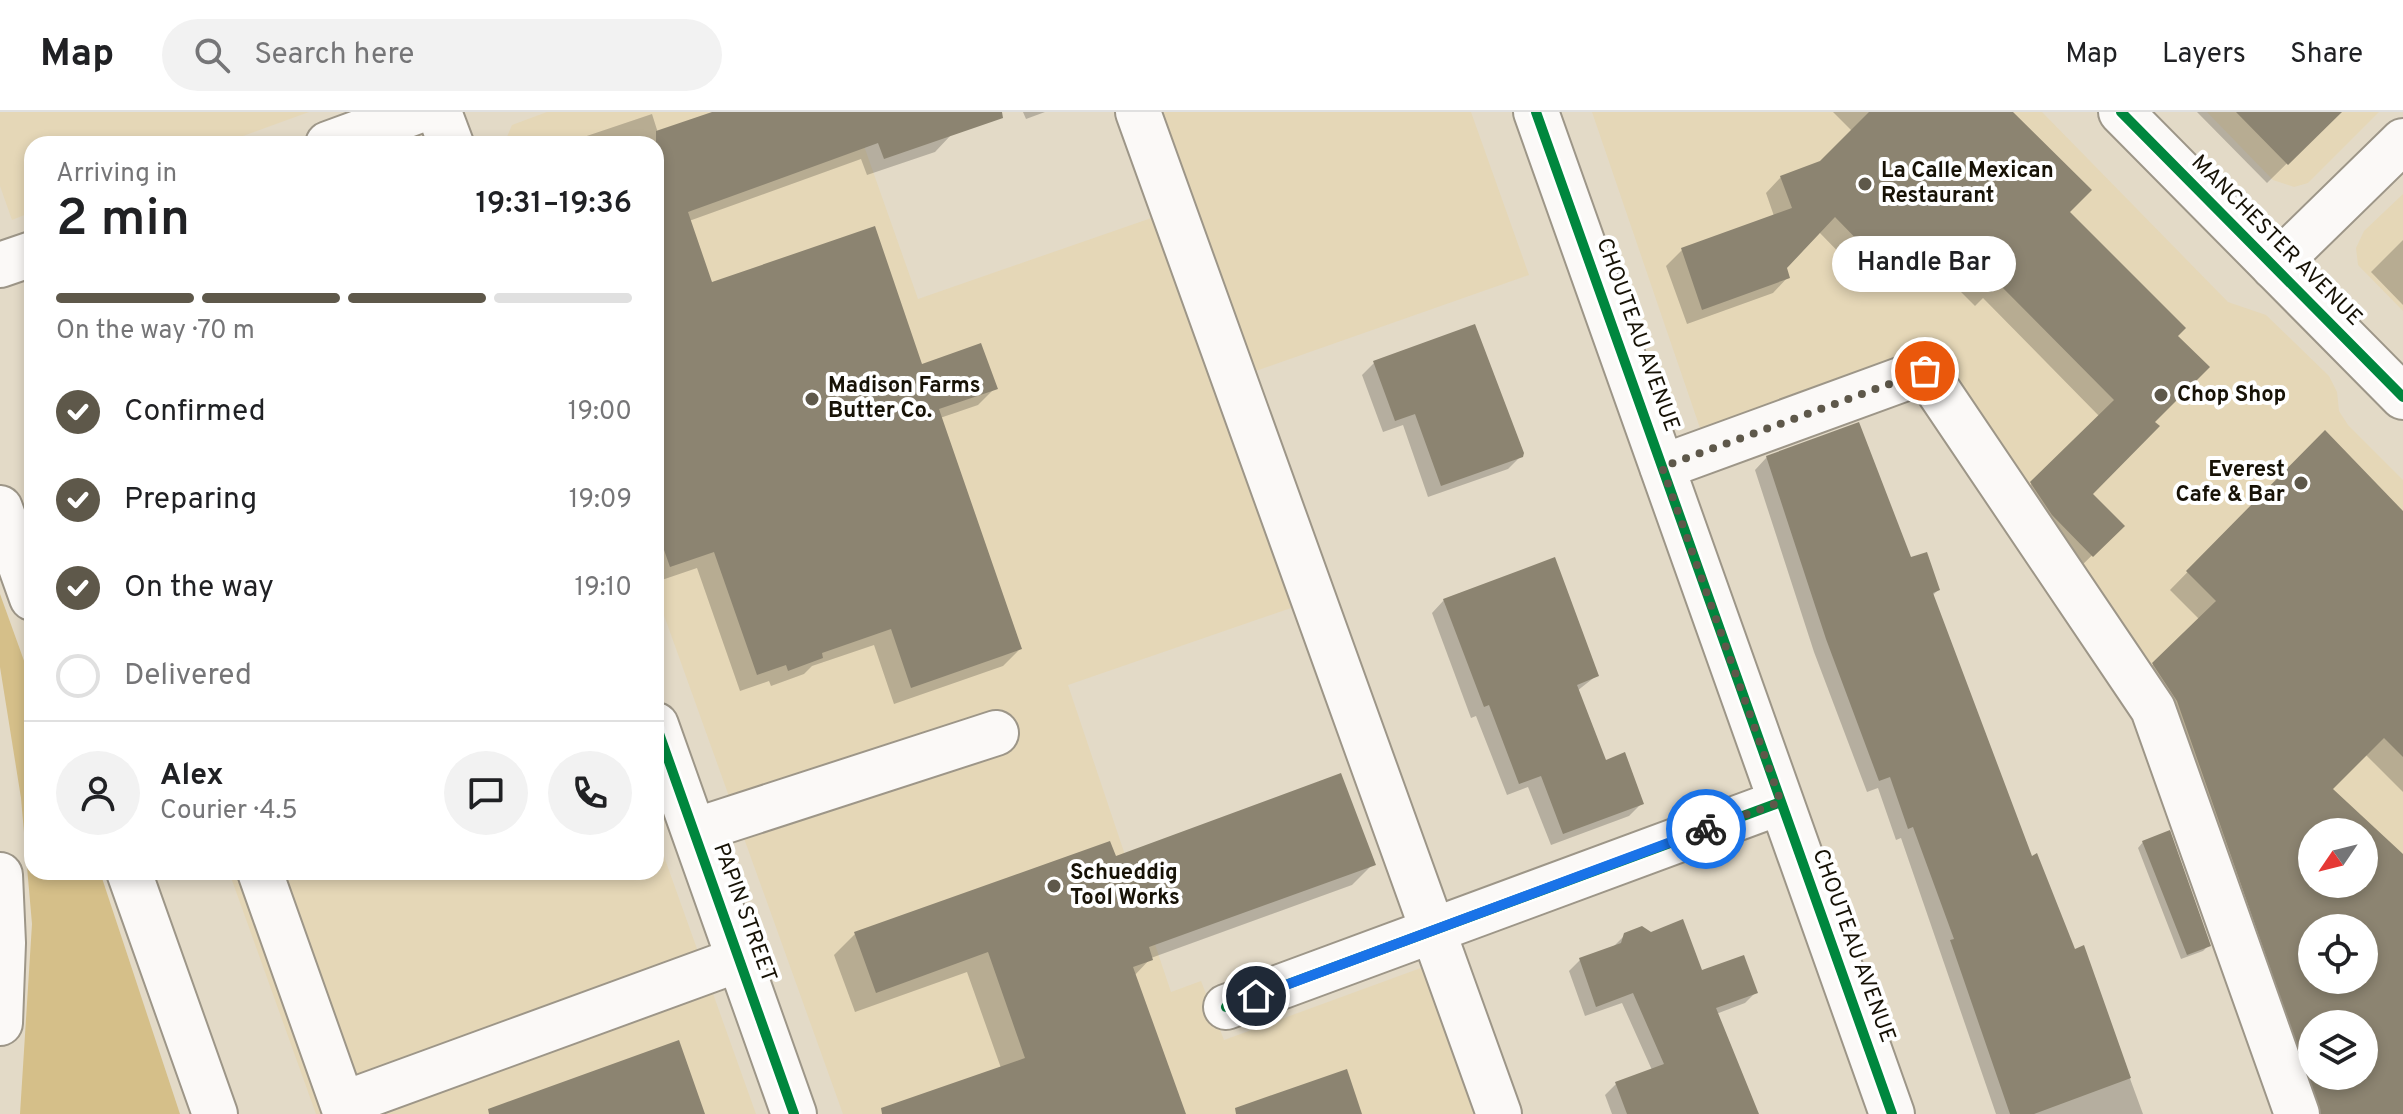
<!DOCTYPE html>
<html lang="en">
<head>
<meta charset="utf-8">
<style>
  body { margin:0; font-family:Overpass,sans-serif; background:#f2f2f2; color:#202124; height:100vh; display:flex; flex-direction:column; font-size:30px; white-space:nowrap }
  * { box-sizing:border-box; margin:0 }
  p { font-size:26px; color:#757577 }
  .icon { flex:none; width:44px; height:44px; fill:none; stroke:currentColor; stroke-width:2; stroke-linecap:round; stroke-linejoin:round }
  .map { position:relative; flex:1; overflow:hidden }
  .details { position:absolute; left:24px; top:24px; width:640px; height:744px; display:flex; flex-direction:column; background:#fff; border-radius:24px; box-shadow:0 4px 12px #0003 }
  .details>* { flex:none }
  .needle { width:52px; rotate:235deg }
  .fabs { position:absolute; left:2298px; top:706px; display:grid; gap:16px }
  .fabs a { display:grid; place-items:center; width:80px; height:80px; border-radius:50%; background:#fff; box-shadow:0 4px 12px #0003; font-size:40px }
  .pin { position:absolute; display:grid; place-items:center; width:68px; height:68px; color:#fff; margin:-34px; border:4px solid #fff; border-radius:50%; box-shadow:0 2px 8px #0007 }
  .courier { position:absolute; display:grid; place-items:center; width:80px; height:80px; margin:-40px; border:6px solid #1a73e8; border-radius:50%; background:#fff; color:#222; box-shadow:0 2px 10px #0007 }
  .bubble { position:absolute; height:56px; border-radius:28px; background:#fff; box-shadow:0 4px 12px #0003; font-size:26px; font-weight:600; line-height:56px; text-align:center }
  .head em { font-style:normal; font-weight:600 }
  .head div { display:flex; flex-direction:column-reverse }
  .head { display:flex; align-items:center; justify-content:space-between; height:136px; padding:0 32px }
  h1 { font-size:52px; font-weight:600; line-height:60px }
  .bar { display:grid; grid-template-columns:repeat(4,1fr); gap:12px 8px; align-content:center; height:96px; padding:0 32px }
  .bar i { height:10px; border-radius:6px; background:#e0e0e0 }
  .bar .current { background:#5e584a }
  .bar p { grid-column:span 4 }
  .line { display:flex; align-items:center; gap:20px; padding:0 32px; border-top:2px solid #e0e0e0 }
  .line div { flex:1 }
  .round { display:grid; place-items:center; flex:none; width:84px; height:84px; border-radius:42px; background:#f2f2f2 }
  ol { padding:0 32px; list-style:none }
  li { display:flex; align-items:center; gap:24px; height:88px }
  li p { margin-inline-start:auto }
  li .icon { padding:8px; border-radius:50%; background:#5e584a; color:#fff; stroke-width:4 }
  li:last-child { color:#757577 }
  li i { width:44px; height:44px; border:4px solid #e0e0e0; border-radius:50% }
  header { display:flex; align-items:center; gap:48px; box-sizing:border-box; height:112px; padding:0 40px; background:#fff; border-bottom:2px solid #e0e0e0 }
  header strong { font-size:38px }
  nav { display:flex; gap:44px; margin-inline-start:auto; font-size:28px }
  .search { width:560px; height:72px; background:#f2f2f2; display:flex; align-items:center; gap:20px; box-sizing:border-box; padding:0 28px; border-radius:44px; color:#757577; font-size:30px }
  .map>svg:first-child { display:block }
  .built { fill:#e5d7b7; fill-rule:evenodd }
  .green { fill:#d5bf89 }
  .shadow { fill:#0003; fill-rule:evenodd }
  .building { fill:#8c8471; fill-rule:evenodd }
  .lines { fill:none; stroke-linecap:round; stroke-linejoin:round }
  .minor-casing { stroke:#9d9688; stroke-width:48 }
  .major-casing { stroke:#9d9688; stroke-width:48 }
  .highway-casing { stroke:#9d9688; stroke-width:48 }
  .minor { stroke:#fbf9f7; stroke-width:44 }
  .major { stroke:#fbf9f7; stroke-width:44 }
  .highway { stroke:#fbf9f7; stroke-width:44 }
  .cycleway-casing { stroke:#fff; stroke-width:15 }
  .cycleway { stroke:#00873e; stroke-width:10 }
  .done { stroke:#5e584a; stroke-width:8; stroke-dasharray:0 14.4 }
  .route { stroke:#1a73e8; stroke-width:10 }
  .poi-dot { fill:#5e584a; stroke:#fff; stroke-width:3 }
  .labels { text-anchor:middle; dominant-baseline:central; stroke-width:8; stroke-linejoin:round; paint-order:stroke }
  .poi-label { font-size:22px; font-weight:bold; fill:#171206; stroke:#fff; text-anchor:start }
  .street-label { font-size:22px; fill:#171206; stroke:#fff }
</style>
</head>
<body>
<header>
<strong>Map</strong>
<div class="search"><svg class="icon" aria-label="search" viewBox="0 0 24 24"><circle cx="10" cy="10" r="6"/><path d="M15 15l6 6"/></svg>Search here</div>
<nav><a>Map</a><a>Layers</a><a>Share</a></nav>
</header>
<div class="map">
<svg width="2403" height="1002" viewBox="0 0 2403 1002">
  <rect width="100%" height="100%" fill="#e3dac7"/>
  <path class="built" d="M0 0H309L221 32H32V100L12 108 0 74Z
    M547 0H852L918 187 1186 94 1152 0H1471L1529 163 1247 262 1323 485 1068 573 1171 880 1201 869 1224 928 1429 853 1482 1002H843L656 481V32H504L512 13Z
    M1592 0H2042L2228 190 2266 203 2329 264 2337 280 2339 299 2348 313 2403 368V1002H2320L2245 797 1924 242 1701 319ZM2312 720H2364V772H2312ZM2312 816H2364V868H2312ZM2312 912H2364V964H2312Z
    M2207 0H2379L2308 71 2294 75 2273 68Z
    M2403 82V199L2358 153 2356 136 2364 119Z
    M656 722 756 1002H316L229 760H656Z"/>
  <path class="green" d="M0 482 32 571V760H100L180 1002H20L32 812 21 686 0 555Z"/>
  <path class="shadow" d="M716 0H944L951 23 935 40 867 63 861 47 689 109 711 172 921 254 995 276 978 293 940 306 1020 537 1003 554 894 592 874 533 812 554 804 562 771 574 769 569 740 579 697 456 656 470V32H563L652 2 658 21Z
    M1023 0H1045L1026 7Z
    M1833 0H2010L2067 100 2176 224 2152 310 2090 382 2122 414 2076 459 2016 387 2100 305 1983 186 1975 194 1920 139 1890 169 1868 148 1857 159 1818 119 1784 155 1788 165 1773 181 1687 212 1666 154 1682 138 1774 104 1766 81 1781 65 1821 51 1852 19Z
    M2197 0H2339L2267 71Z
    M2403 128V193L2371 160Z
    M1374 251 1520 345 1508 357 1428 385 1403 313 1383 320 1362 263Z
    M2324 321 2403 401V680L2365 642 2330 678 2403 745V1002H2300L2135 570 2199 507 2170 478ZM2312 720H2364V772H2312ZM2312 816H2364V868H2312ZM2312 912H2364V964H2312Z
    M1767 345 1910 448 1938 478 1932 484 2031 746 2074 839 2082 836 2143 1002H1996L1901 726 1896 728 1878 676 1867 680 1814 540 1755 358Z
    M1444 488 1596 564 1577 579 1605 650 1642 691 1629 704 1551 733 1528 675 1507 683 1476 604 1471 606 1432 501Z
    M2143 730 2208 834 2203 839 2181 847 2138 736Z
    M1114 747 1373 752 1352 773 1151 846 1134 864 1183 1002H885L1001 956 967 860 855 900 834 843 855 822Z
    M1625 823 1701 861 1756 880 1745 891 1716 902 1757 1002H1612L1605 983 1616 972 1652 958 1622 891 1585 904 1569 859 1580 848 1613 835Z"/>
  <path class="building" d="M712 0H1002L1003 6 884 47 878 31 688 100 712 170 875 114 922 252 981 231 998 277 939 297 1022 537 911 576 891 517 822 541 823 546 788 559 786 553 757 563 714 440 670 455 656 415V19Z
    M1869 0H2013L2092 78 2070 100 2186 216 2178 224 2210 255 2155 310 2160 314 2093 382 2125 414 2093 445 2052 403 2030 370 2114 288 1999 172 1991 180 1936 124 1906 155 1885 134 1874 145 1835 105 1787 156 1790 166 1702 198 1681 136 1792 96 1780 64 1820 49Z
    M2236 0H2342L2288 53Z
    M1475 212 1524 341 1523 345 1441 374 1415 302 1395 309 1373 249Z
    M1859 310 1911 445 1927 440 1940 478 1933 481 2032 744 2037 741 2075 837 2084 833 2131 966 2034 1002H2010L1950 828 1954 827 1913 715 1908 717 1890 665 1879 669 1826 527 1766 344Z
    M2325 318 2403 399V645L2384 626 2333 677 2403 742V1002H2321L2177 589 2152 551 2216 489 2186 459ZM2312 720H2364V772H2312ZM2312 816H2364V868H2312ZM2312 912H2364V964H2312Z
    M1555 445 1599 564 1577 573 1606 648 1625 640 1644 692 1563 722 1541 664 1519 672 1489 593 1484 595 1443 487Z
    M1341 661 1376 753 1149 835 1153 848 1133 855 1186 1002H882L881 996 1025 946 988 840 876 881 854 820 1110 729 1116 744Z
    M2170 718 2211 834 2187 843 2142 729Z
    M1683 807 1702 858 1744 843 1758 881 1716 896 1759 1002H1627L1615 970 1664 952 1633 881 1596 895 1579 846 1621 831 1624 821 1642 814 1651 820Z
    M679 928 705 1002H489L488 997Z
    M1347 957 1362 1002H1236L1235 996Z"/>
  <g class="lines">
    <defs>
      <path id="minor" d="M439 0 451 32
        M1138 0 1499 1002
        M1536 0 1892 1002
        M328 32 415 0
        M0 153 32 142
        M2274 155 2403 29
        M1662 355 1925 259 2153 597 2297 1002
        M656 613 794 1002
        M694 719 996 621
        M260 760 346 1002
        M1226 895 1781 690
        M343 992 740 847"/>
      <path id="major" d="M2121 0 2403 285"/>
      <path id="highway" d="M0 396 32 486
        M129 760 215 1002
        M0 763 3 831 0 911"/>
    </defs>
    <use href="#minor" class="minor-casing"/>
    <use href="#major" class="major-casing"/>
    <use href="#highway" class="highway-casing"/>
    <use href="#minor" class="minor"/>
    <use href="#major" class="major"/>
    <use href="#highway" class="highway"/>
    <defs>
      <path id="cycleway" d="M1536 0 1892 1002
        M2121 0 2403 285
        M656 613 794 1002
        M1226 895 1781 690"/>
    </defs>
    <use href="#cycleway" class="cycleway-casing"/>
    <use href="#cycleway" class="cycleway"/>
  </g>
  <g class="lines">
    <path class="done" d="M1706 717 1781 690 1662 355 1925 259"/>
    <path class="route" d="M1256 884 1706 717"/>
  </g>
  <g class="poi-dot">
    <circle cx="1865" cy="72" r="8"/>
    <circle cx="2161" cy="283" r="8"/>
    <circle cx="812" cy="287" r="8"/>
    <circle cx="2301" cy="371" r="8"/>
    <circle cx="1054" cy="774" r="8"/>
  </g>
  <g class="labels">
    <g class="poi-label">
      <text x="1881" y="59">La Calle Mexican<tspan x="1881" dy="25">Restaurant</tspan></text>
      <text x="828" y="274">Madison Farms<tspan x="828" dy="25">Butter Co.</tspan></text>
      <text x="2177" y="283">Chop Shop</text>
      <text x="2285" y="358" text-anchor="end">Everest<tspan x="2285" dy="25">Cafe &amp; Bar</tspan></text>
      <text x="1070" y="761">Schueddig<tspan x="1070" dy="25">Tool Works</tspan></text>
    </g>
    <g class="street-label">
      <text transform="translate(2276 129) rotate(45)">MANCHESTER AVENUE</text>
      <text transform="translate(1637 223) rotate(70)">CHOUTEAU AVENUE</text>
      <text transform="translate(744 801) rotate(70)">PAPIN STREET</text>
      <text transform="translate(1853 834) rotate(70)">CHOUTEAU AVENUE</text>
    </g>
  </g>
</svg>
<div class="fabs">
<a><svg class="needle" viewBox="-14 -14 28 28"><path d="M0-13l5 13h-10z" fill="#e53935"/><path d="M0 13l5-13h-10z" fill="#757577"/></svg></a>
<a><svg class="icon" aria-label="locate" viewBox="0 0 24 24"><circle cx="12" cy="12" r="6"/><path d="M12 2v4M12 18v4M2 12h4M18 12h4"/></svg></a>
<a><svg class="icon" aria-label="layers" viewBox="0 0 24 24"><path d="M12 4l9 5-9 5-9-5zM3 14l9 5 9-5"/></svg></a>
</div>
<div class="pin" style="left:1925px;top:259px;background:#ea580c"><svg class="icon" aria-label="bag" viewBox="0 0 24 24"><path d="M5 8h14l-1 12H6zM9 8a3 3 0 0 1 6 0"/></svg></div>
<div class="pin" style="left:1256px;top:884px;background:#1f2937"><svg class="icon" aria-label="home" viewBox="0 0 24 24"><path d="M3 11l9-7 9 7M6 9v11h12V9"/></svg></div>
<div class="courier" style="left:1706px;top:717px"><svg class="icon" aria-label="bike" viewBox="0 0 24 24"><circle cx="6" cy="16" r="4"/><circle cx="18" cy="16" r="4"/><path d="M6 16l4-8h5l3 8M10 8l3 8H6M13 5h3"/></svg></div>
<div class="bubble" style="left:1832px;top:124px;width:184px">Handle Bar</div>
<section class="details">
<div class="head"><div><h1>2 min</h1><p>Arriving in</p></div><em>19:31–19:36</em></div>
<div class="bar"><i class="current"></i><i class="current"></i><i class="current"></i><i></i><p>On the way · 70 m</p></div>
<ol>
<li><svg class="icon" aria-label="check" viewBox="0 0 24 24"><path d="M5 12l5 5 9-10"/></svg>Confirmed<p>19:00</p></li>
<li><svg class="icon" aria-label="check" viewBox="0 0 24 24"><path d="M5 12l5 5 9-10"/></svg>Preparing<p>19:09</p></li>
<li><svg class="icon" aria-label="check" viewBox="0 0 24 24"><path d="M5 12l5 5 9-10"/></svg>On the way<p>19:10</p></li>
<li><i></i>Delivered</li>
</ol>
<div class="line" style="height:144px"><a class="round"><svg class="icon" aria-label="person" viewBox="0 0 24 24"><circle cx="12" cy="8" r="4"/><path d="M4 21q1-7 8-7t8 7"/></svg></a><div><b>Alex</b><p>Courier · 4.5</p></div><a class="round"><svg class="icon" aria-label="chat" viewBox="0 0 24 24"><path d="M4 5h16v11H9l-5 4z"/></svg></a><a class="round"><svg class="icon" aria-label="phone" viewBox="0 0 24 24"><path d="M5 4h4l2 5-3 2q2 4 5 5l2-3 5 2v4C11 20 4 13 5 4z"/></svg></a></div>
</section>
</div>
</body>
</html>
